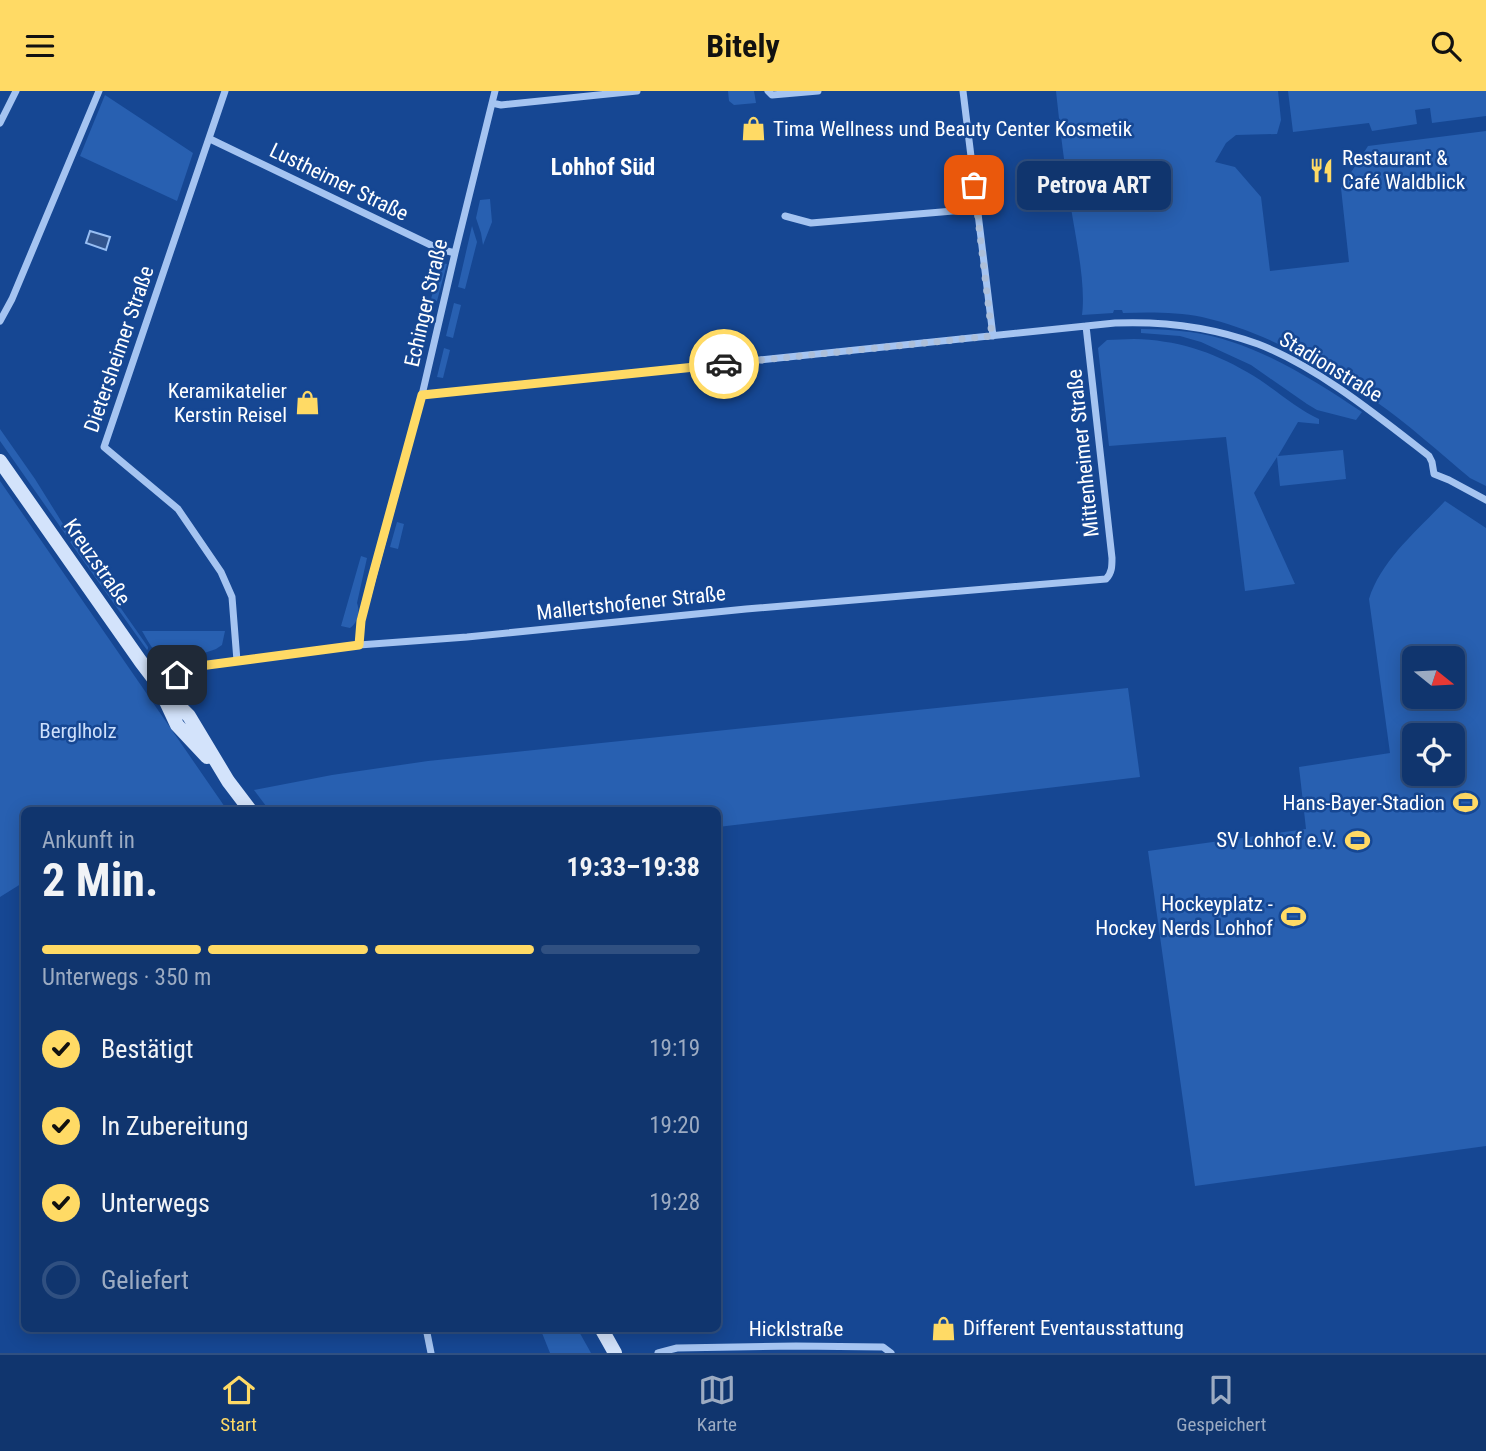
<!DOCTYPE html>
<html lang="de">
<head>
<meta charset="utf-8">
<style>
  body { margin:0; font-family:"Roboto Condensed",sans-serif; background:#193d73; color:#f1f3f6; height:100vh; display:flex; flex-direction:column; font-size:26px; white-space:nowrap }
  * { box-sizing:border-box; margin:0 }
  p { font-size:23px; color:#9cabc2 }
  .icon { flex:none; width:38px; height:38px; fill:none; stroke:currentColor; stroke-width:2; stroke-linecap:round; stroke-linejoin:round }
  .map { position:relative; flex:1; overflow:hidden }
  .sheet { position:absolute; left:21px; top:716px; width:700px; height:525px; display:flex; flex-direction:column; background:#10356e; border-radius:10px; box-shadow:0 4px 18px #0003,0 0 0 2px #305081 }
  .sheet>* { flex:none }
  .needle { width:46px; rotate:108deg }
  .tools { position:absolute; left:1402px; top:555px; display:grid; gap:14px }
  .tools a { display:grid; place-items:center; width:63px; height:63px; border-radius:10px; background:#10356e; box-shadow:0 4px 18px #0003,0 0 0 2px #305081; font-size:35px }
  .pin { position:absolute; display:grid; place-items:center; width:60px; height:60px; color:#fff; margin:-30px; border-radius:14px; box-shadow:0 4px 10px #0006 }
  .courier { position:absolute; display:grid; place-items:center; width:70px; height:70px; margin:-35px; border:5px solid #ffda65; border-radius:50%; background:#fff; color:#222; box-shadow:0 2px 9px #0007 }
  .bubble { position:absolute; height:49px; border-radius:10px; background:#10356e; box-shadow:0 4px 18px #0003,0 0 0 2px #305081; font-size:23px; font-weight:700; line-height:49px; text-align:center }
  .summary em { font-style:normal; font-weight:700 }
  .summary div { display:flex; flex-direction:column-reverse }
  .summary { display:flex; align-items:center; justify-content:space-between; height:119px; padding:0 21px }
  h1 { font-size:46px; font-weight:700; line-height:52px }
  .bar { display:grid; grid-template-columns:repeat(4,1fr); gap:10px 7px; align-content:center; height:84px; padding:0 21px }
  .bar i { height:9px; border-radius:5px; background:#305081 }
  .bar .current { background:#ffda65 }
  .bar p { grid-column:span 4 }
  ol { padding:0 21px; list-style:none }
  li { display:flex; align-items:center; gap:21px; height:77px }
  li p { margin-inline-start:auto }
  li .icon { padding:7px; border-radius:50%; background:#ffda65; color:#111; stroke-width:4 }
  li:last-child { color:#9cabc2 }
  li i { width:38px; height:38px; border:4px solid #305081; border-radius:50% }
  header { display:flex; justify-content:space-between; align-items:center; height:91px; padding:0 21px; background:#ffda65; color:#111; font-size:32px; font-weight:700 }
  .tab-bar { display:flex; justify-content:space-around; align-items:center; height:98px; border-top:2px solid #305081; background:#10356e; font-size:19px; color:#9cabc2 }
  .tab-bar a { display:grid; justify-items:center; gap:4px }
  .tab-bar .current { color:#ffda65 }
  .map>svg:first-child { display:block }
  .green { fill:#2860b1; fill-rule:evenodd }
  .water { fill:#32558e; stroke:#97bef3; stroke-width:2 }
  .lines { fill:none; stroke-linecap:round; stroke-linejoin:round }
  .minor { stroke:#a5c4f1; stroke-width:7 }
  .secondary { stroke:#d3e3fb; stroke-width:14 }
  .done { stroke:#adbfd9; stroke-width:7; stroke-dasharray:0 12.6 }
  .route { stroke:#ffda65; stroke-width:9 }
  .labels { text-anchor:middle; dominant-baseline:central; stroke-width:5; stroke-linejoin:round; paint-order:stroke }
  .poi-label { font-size:21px; fill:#fff; stroke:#164793; text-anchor:end }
  .street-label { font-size:21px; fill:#fff; stroke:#164793 }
  .park-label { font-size:21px; fill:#ccdffc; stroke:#164793 }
  .neighbourhood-label { font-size:23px; font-weight:bold; fill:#fff; stroke:#164793 }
</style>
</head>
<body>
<header><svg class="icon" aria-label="menu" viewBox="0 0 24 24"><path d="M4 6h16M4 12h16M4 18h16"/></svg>Bitely<svg class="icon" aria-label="search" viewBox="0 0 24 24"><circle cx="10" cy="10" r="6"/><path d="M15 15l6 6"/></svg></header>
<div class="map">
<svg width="1486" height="1262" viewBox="0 0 1486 1262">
  <rect width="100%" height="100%" fill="#164793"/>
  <path class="green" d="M728 0H754L756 12 734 14 729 10Z
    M1056 0H1278L1281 29 1277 43 1236 44 1226 52 1215 71 1235 76 1261 106 1270 180 1349 171 1341 97 1368 55 1486 40V395L1470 387C1439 361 1408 333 1375 310 1324 274 1263 240 1202 226 1177 221 1149 221 1123 222L1122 219H1114L1113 222 1082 224C1086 194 1076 148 1071 117 1065 78 1060 39 1056 0Z
    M1288 0H1486V25L1432 32 1430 17 1415 19 1417 33 1372 40 1369 32 1293 41Z
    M105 4 193 62 177 110 80 65Z
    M490 108 492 131 483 154 481 142 476 127 480 109Z
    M472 135 477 151 465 198 458 196Z
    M441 172 447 173 437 210 431 208Z
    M454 212 461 214 453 247 446 245Z
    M1141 238C1157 238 1174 239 1190 241 1254 250 1309 286 1362 321L1356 329 1317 319 1307 313 1251 274 1201 251 1180 245 1141 242Z
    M1134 248C1176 249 1211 260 1247 281 1272 295 1293 316 1319 328V333L1298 331 1278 365 1343 359 1346 388 1280 395 1277 366 1254 402 1295 493 1245 500 1226 346 1109 355 1098 257 1107 249Z
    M444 257 450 259 443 287 437 286Z
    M0 338 35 388 68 441 66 444 0 350Z
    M0 390 227 719H24V791L0 806Z
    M1445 410 1486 437V1055L1195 1095 1148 760 1306 738 1299 676 1390 662 1369 508C1381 469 1418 439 1445 410ZM1452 567V606H1414V567ZM1414 644H1452V682H1414Z
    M397 431 404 433 398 458 390 456Z
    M73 449 148 556V558L147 559 70 451Z
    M361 465 367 467 357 512C360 520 358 532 350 537L341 535Z
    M142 540H225L222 554 216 558C201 563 171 576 158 563 151 557 147 548 142 540Z
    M1128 597 1140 686 718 736V719H269L254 699 332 684 428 670Z
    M446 1237H526L447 1243Z
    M540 1237H577L591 1262H550Z"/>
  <path class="water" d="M90 140 110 146 106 159 86 152Z"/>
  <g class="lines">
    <path class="minor" d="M225 0 104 356 178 418 221 481 232 506 237 570
      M768 0 772 4 818 0
      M963 0 993 245
      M492 12 501 14 637 0
      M0 32 16 0
      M210 48 439 158 455 162
      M785 125 811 132 977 118
      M0 230 12 208 99 0
      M422 304 1115 232C1164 230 1212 236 1258 253 1318 276 1379 326 1429 365L1432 371 1434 383 1449 389 1486 409
      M359 554 361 530 422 304 455 162 495 0
      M160 596 184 581 200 575 359 554 467 546 746 518 1106 488C1112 482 1112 475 1112 467L1086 235
      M426 1237 431 1262
      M658 1262 677 1257 796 1255 883 1256 891 1262"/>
    <path class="secondary" d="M0 370 141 571 160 596 189 625 228 690 250 719
      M163 604 177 634 207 666
      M601 1237 615 1262"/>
  </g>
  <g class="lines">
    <path class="done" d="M724 273 992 245 974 94"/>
    <path class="route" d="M177 584 200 575 359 554 361 530 372 487 422 304 724 273"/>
  </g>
  <defs>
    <symbol id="shop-bare" viewBox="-9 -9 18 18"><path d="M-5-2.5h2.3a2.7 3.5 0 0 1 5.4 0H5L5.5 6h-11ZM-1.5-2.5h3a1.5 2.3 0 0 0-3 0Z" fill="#ffda65" stroke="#164793" stroke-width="2.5" paint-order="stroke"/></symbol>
    <symbol id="restaurant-bare" viewBox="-9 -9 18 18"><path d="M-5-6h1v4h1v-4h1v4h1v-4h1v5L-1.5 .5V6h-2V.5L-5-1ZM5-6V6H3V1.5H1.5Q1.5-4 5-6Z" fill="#ffda65" stroke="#164793" stroke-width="2.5" paint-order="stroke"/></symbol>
    <symbol id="stadium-bare" viewBox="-9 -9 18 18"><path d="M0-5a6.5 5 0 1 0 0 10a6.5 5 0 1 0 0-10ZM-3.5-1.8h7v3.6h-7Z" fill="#ffda65" stroke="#164793" stroke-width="2.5" paint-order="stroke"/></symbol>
  </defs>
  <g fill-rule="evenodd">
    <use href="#shop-bare" x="736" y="20" width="35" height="35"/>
    <use href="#restaurant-bare" x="1304" y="62" width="35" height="35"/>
    <use href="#shop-bare" x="290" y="294" width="35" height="35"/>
    <use href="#stadium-bare" x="1448" y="694" width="35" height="35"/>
    <use href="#stadium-bare" x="1340" y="732" width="35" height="35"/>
    <use href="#stadium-bare" x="1276" y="808" width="35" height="35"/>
    <use href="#shop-bare" x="926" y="1220" width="35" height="35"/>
  </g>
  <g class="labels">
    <g class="poi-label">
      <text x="773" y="38" text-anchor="start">Tima Wellness und Beauty Center Kosmetik</text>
      <text x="1342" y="67" text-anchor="start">Restaurant &amp;<tspan x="1342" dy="24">Café Waldblick</tspan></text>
      <text x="287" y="300">Keramikatelier<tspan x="287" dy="24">Kerstin Reisel</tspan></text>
      <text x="1445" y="712">Hans-Bayer-Stadion</text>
      <text x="1337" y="749">SV Lohhof e.V.</text>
      <text x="1273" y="813">Hockeyplatz -<tspan x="1273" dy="24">Hockey Nerds Lohhof</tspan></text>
      <text x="963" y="1237" text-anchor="start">Different Eventausstattung</text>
    </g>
    <g class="street-label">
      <text transform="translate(339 91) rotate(26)">Lustheimer Straße</text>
      <text transform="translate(426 212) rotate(-77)">Echinger Straße</text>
      <text transform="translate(119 258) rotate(-71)">Dietersheimer Straße</text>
      <text transform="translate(1331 276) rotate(31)">Stadionstraße</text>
      <text transform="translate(1083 362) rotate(-96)">Mittenheimer Straße</text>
      <text transform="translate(97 471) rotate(55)">Kreuzstraße</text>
      <text transform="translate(631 512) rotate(-6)">Mallertshofener Straße</text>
      <text x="796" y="1238">Hicklstraße</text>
    </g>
    <g class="park-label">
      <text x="78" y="640">Berglholz</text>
    </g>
    <g class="neighbourhood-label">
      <text x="603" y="76">Lohhof Süd</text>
    </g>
  </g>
</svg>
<div class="tools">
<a><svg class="needle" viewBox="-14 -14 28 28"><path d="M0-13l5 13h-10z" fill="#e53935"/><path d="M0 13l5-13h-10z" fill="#9cabc2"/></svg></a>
<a><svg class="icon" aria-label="locate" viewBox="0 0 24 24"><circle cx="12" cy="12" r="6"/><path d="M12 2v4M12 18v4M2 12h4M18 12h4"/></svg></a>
</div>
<div class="pin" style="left:974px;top:94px;background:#ea580c"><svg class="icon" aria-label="bag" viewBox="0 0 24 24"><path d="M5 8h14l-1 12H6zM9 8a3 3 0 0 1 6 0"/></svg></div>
<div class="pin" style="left:177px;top:584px;background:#1f2937"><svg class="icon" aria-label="home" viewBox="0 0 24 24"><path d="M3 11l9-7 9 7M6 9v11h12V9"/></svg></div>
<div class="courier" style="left:724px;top:273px"><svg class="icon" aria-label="car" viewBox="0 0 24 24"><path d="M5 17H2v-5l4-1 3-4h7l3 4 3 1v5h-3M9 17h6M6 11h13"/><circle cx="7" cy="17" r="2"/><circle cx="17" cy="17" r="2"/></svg></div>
<div class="bubble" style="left:1017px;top:70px;width:154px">Petrova ART</div>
<section class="sheet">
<div class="summary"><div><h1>2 Min.</h1><p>Ankunft in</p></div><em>19:33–19:38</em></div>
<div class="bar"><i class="current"></i><i class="current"></i><i class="current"></i><i></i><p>Unterwegs · 350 m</p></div>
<ol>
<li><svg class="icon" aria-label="check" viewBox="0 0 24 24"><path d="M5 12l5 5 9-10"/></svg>Bestätigt<p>19:19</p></li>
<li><svg class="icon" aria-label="check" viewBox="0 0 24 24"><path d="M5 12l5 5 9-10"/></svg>In Zubereitung<p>19:20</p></li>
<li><svg class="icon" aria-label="check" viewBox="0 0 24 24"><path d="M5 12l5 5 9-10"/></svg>Unterwegs<p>19:28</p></li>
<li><i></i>Geliefert</li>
</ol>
</section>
</div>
<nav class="tab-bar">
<a class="current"><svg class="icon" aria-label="home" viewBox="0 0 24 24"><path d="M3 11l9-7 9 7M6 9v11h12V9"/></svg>Start</a>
<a><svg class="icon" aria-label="map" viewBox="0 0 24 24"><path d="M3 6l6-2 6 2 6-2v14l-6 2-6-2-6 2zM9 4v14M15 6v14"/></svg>Karte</a>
<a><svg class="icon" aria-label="saved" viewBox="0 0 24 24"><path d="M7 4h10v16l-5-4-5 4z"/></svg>Gespeichert</a>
</nav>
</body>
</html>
